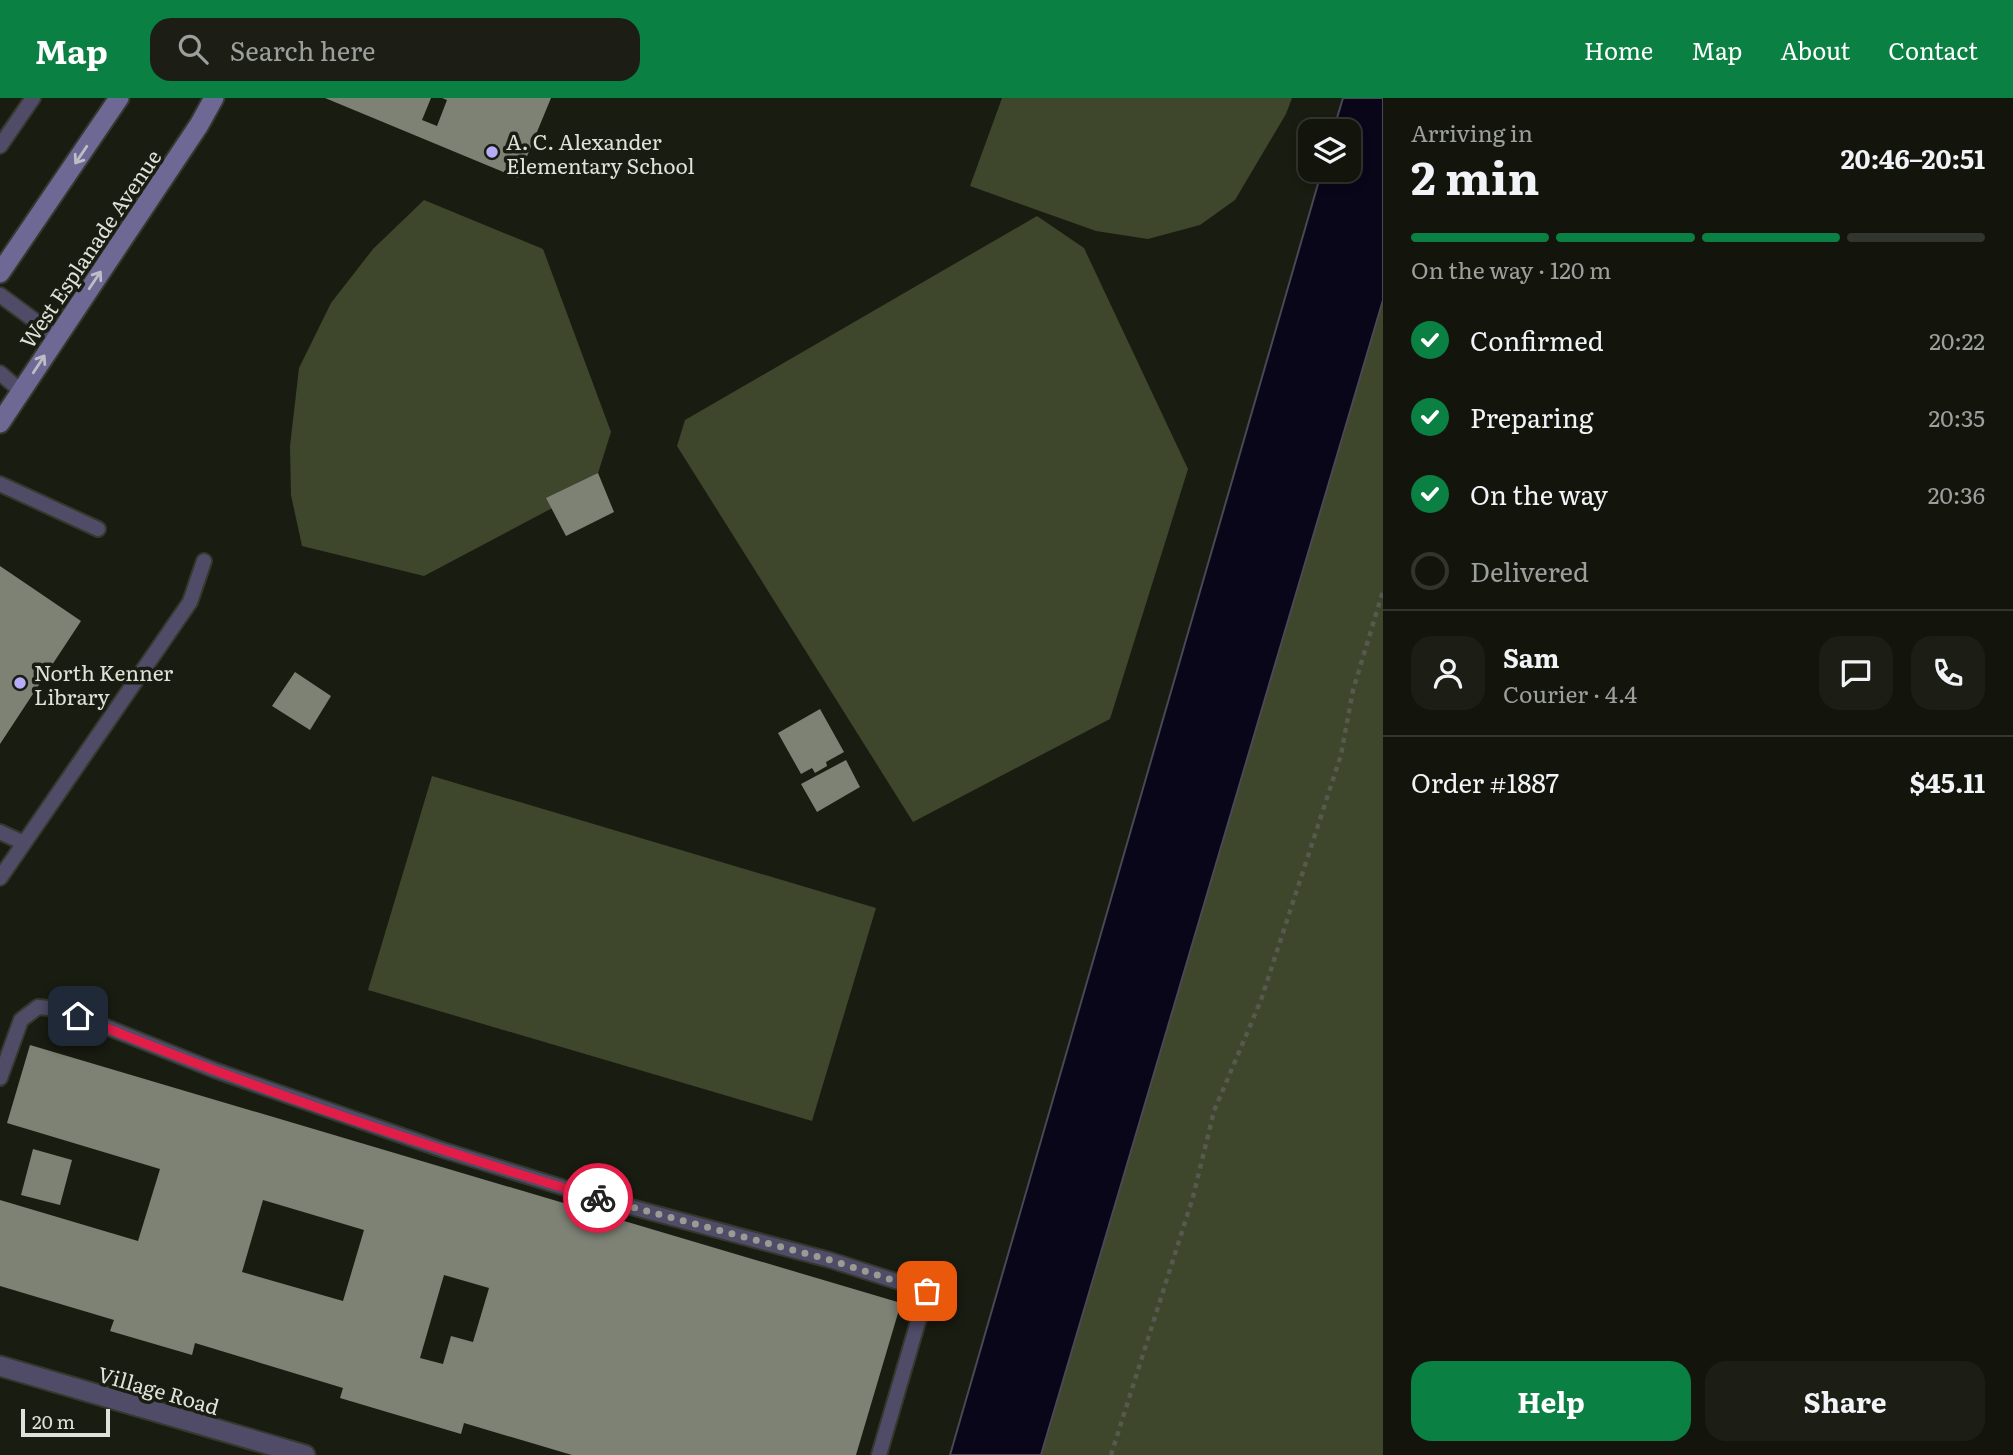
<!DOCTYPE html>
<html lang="en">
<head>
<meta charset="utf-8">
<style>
  body { margin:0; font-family:Literata,serif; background:#1c1e16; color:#f1f3f6; height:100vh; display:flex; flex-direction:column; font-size:26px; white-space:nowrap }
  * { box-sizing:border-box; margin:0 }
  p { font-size:23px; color:#9d9f9d }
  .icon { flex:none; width:38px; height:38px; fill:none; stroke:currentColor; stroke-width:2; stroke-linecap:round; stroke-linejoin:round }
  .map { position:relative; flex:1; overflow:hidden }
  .details { display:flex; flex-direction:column; background:#13150d; width:630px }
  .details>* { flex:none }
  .tools { position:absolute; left:1298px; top:21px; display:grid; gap:14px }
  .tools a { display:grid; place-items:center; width:63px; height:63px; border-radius:14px; background:#13150d; box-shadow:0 4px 10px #0003,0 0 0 2px #32342e; font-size:35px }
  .scale { position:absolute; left:21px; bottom:18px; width:89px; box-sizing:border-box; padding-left:7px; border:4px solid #dfe1da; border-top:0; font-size:19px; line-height:24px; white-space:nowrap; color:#dfe1da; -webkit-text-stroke:5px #191c11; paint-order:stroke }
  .pin { position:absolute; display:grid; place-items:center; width:60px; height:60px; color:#fff; margin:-30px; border-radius:14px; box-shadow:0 4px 10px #0006 }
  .courier { position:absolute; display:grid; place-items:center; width:70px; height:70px; margin:-35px; border:5px solid #e11d48; border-radius:50%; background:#fff; color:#222; box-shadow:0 2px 9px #0007 }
  .head em { font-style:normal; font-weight:700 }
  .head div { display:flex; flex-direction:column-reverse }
  .head { display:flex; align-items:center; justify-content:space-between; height:119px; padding:0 28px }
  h1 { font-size:46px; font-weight:700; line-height:52px }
  .bar { display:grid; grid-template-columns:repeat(4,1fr); gap:10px 7px; align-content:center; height:84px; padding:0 28px }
  .bar i { height:9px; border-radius:5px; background:#32342e }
  .bar .current { background:#0b8043 }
  .bar p { grid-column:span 4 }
  .line { display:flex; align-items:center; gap:18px; padding:0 28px; border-top:2px solid #32342e }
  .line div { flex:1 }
  .round { display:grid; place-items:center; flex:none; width:74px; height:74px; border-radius:21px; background:#1c1e16 }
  ol { padding:0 28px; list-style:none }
  li { display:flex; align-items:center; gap:21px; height:77px }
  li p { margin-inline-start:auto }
  li .icon { padding:7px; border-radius:50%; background:#0b8043; color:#fff; stroke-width:4 }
  li:last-child { color:#9d9f9d }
  li i { width:38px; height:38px; border:4px solid #32342e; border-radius:50% }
  .button { display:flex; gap:14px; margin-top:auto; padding:14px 28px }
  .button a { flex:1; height:80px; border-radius:21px; background:#0b8043; color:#fff; font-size:28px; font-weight:700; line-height:80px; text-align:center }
  .button a+a { background:#1c1e16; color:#f1f3f6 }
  header { display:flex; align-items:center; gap:42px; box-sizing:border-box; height:98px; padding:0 35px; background:#0b8043; color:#fff }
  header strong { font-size:33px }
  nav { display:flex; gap:38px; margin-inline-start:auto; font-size:24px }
  .search { width:490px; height:63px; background:#1c1e16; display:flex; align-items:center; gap:18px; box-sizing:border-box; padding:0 24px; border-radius:21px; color:#9d9f9d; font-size:26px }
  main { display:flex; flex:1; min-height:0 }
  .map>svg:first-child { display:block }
  .green { fill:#3e462c }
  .water { fill:#090619; stroke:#494853; stroke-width:2 }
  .building { fill:#7e8275; fill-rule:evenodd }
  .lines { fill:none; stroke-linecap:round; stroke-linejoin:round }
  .service-casing { stroke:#35382d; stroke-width:18 }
  .minor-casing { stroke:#35382d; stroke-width:23 }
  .secondary-casing { stroke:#35382d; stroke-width:23 }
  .path { stroke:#56594f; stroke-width:4.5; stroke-dasharray:5 5; stroke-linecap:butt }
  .service { stroke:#504c68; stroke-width:14 }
  .minor { stroke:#504c68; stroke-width:19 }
  .secondary { stroke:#6e6895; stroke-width:19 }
  .oneway { stroke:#bdbdc5 }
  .done { stroke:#9a9c94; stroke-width:7; stroke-dasharray:0 12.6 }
  .route { stroke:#e11d48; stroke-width:9 }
  .poi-dot { fill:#b6acf8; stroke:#191c11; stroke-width:2.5 }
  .labels { text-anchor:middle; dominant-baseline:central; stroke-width:7; stroke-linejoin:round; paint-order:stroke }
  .poi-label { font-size:21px; fill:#dfe1da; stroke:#191c11; text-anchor:start }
  .street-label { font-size:21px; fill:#dfe1da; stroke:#191c11 }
</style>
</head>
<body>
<header>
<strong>Map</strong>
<div class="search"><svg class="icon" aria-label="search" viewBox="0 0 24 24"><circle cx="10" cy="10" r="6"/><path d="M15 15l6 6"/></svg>Search here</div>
<nav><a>Home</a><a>Map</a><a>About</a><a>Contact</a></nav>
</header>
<main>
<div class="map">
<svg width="1383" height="1357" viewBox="0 0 1383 1357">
  <rect width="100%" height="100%" fill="#191c11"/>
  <path class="green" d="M1002 0H1292L1286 16 1235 102 1200 127 1148 141 1096 133 970 88Z
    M424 102 543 151 611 334 594 388 424 478 302 448 291 397 290 348 299 270 331 205 373 151Z
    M1037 118 1084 150 1188 371 1110 621 913 724 677 348 685 322Z
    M1383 202V1357H1041Z
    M432 678 876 810 812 1023 368 892Z"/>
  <path class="water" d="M1343 0H1383V202L1041 1357H950L1322 72H1349V33H1333Z"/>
  <path class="building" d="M325 0H431L422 22 437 28 447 2 442 0H551L518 80Z
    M598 375 614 414 566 438 546 400Z
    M0 468 81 523 0 646Z
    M295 574 331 598 310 632 272 608Z
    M820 611 844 654 826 664 827 668 815 675 812 670 801 676 778 635Z
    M846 662 860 689 817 714 801 686Z
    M30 947 901 1205 856 1357H572L464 1325 461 1336 340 1300 343 1290 195 1245 192 1257 110 1233 114 1222 0 1188V1102L138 1143 160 1071 7 1025ZM263 1102 364 1132 343 1203 242 1174ZM444 1177 489 1190 473 1244 451 1238 443 1266 420 1260Z
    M33 1051 72 1062 60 1107 21 1097Z"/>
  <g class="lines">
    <defs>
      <path id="service" d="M0 48 33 0
        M0 197 57 239
        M0 275 21 293
        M0 386 98 431
        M0 734 24 745
        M0 780 190 504 204 463
        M0 980 21 922 38 909 61 911 214 972 443 1052 597 1100 830 1162 927 1193 879 1357"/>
      <path id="minor" d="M0 1268 305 1357"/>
      <path id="secondary" d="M0 175 119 0
        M0 325 199 27 214 0"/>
    </defs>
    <use href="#service" class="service-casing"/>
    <use href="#minor" class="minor-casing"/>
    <use href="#secondary" class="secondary-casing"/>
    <path class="path" d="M1111 1357 1193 1099 1214 1013 1261 902 1341 657 1353 592 1383 493"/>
    <use href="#service" class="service"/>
    <use href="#minor" class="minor"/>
    <use href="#secondary" class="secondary"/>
  </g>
  <defs><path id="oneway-shaft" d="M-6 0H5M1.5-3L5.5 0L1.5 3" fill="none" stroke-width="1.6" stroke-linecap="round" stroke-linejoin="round" transform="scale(1.75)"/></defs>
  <g class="oneway">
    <use href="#oneway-shaft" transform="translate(81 57) rotate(124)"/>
    <use href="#oneway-shaft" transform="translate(95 182) rotate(-56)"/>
    <use href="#oneway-shaft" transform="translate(39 266) rotate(-57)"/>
  </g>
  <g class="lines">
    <path class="done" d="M598 1100 830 1162 927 1193"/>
    <path class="route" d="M78 918C247 989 423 1048 598 1100"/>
  </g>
  <g class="poi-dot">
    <circle cx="492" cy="54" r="7"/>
    <circle cx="20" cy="585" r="7"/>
  </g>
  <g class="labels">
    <g class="poi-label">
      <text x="506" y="42">A. C. Alexander<tspan x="506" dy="24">Elementary School</tspan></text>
      <text x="34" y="573">North Kenner<tspan x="34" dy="24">Library</tspan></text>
    </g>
    <g class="street-label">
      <text transform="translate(89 150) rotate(-56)">West Esplanade Avenue</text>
      <text transform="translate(159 1291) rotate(16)">Village Road</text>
    </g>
  </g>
</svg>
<div class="tools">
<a><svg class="icon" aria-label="layers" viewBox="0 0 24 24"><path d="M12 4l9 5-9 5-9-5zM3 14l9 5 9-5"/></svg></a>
</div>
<div class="scale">20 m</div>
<div class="pin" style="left:927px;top:1193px;background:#ea580c"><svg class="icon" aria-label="bag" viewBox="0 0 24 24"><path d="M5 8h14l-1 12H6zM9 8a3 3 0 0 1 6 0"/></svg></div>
<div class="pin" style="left:78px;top:918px;background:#1f2937"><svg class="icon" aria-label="home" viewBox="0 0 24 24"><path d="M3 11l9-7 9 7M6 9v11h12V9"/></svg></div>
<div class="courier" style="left:598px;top:1100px"><svg class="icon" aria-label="bike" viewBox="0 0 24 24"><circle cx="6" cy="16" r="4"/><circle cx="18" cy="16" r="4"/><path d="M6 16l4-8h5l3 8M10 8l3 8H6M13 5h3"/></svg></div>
</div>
<section class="details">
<div class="head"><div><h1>2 min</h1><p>Arriving in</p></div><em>20:46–20:51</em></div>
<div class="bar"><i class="current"></i><i class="current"></i><i class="current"></i><i></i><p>On the way · 120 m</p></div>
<ol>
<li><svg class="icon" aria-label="check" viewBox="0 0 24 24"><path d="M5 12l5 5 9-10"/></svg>Confirmed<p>20:22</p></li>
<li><svg class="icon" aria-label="check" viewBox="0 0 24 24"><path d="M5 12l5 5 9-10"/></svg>Preparing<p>20:35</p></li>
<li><svg class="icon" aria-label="check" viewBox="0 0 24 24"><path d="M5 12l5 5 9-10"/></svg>On the way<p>20:36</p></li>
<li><i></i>Delivered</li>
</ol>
<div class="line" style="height:126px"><a class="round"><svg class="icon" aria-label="person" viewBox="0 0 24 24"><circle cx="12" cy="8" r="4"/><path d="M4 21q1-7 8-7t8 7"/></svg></a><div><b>Sam</b><p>Courier · 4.4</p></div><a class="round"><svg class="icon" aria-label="chat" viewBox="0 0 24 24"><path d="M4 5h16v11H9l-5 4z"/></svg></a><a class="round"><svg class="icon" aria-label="phone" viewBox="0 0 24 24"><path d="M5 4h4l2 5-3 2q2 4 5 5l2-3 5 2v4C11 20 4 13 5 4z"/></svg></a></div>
<div class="line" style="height:91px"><div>Order #1887</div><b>$45.11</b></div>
<div class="button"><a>Help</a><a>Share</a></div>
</section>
</main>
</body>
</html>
